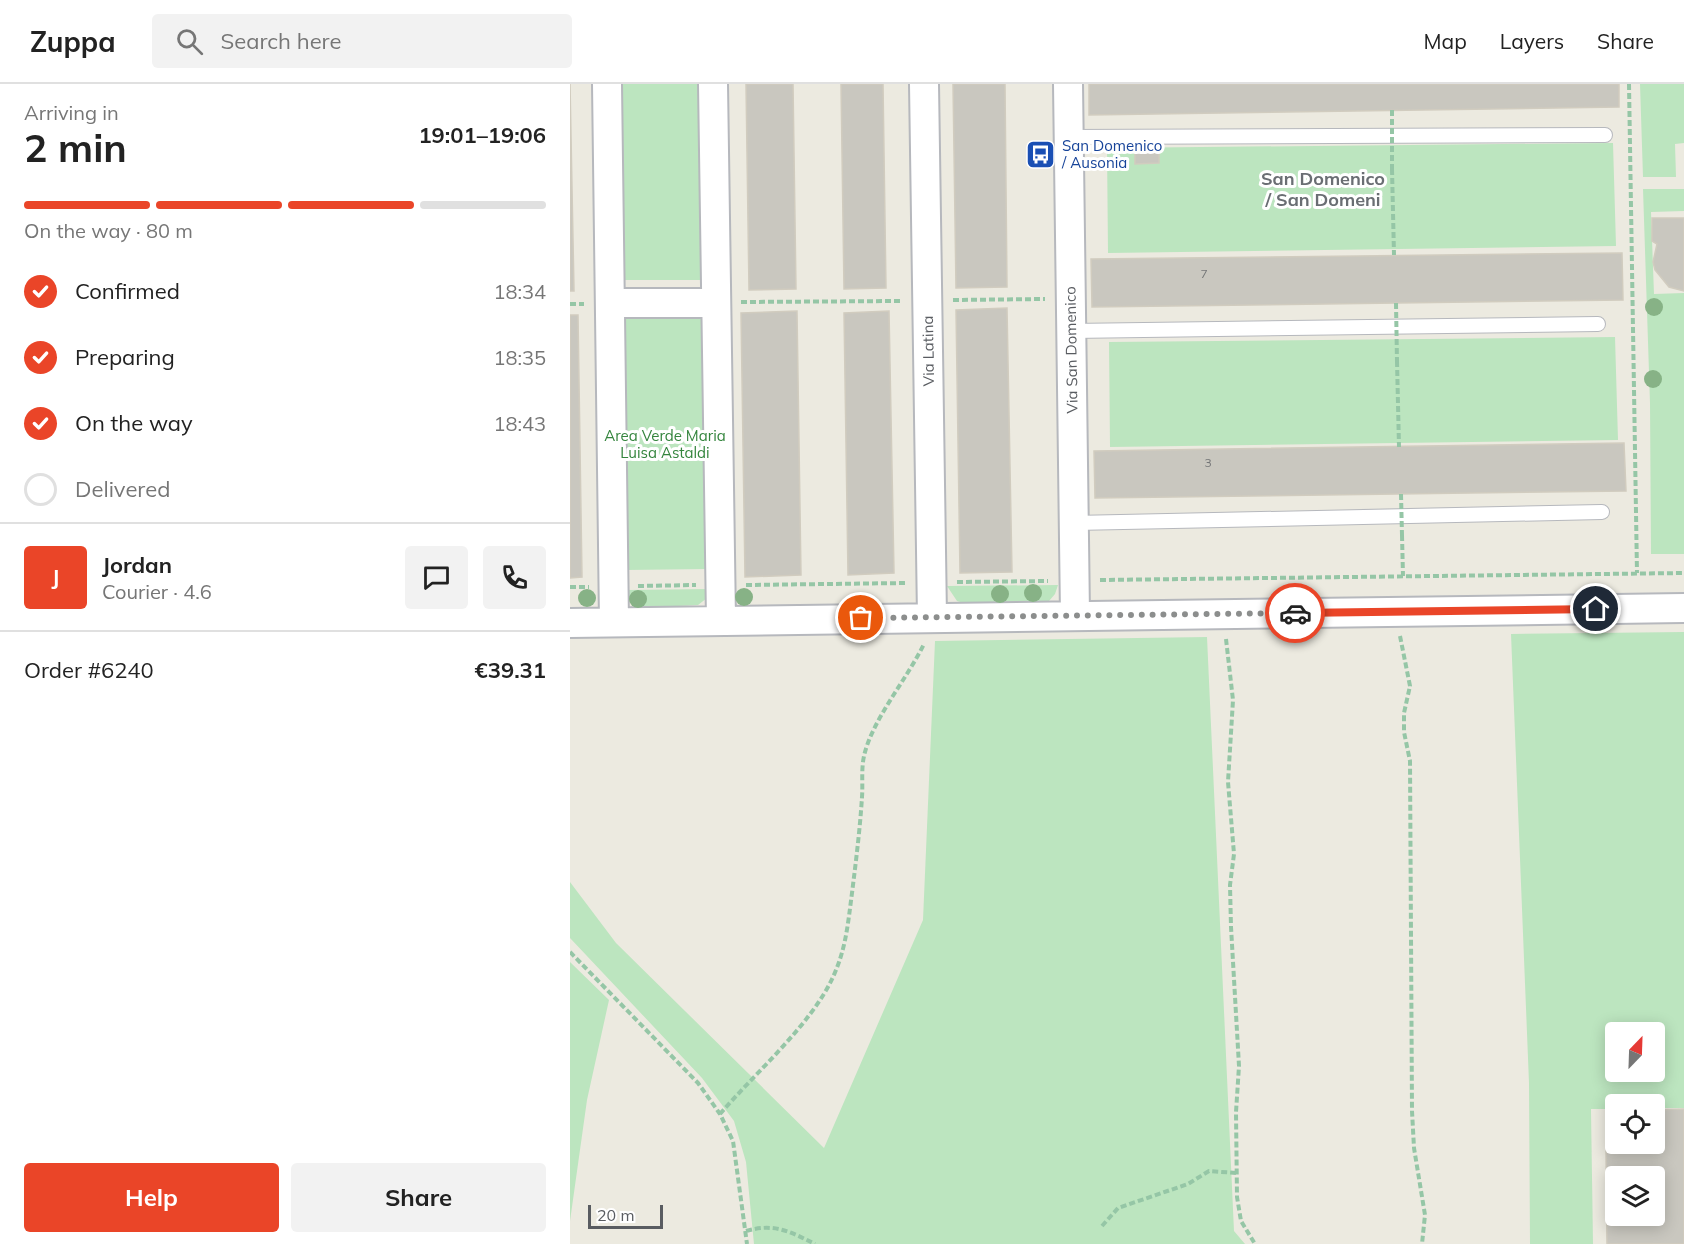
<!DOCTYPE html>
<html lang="en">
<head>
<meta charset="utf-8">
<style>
  body { margin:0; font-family:Mulish,sans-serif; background:#f2f2f2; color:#222; height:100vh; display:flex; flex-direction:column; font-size:22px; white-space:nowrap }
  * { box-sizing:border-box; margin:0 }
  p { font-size:20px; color:#767676 }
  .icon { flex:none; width:33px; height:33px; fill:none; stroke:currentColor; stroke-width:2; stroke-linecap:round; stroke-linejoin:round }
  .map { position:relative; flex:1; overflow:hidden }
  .sheet { display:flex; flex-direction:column; background:#fff; width:570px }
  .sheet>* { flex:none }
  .needle { width:39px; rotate:23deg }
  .controls { position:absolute; left:1035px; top:938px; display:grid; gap:12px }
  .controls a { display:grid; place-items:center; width:60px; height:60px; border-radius:6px; background:#fff; box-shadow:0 3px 15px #0003; font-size:30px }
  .scale { position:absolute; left:18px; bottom:15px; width:75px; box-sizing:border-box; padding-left:6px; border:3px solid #595c61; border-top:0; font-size:16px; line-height:21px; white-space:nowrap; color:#595c61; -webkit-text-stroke:4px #fff; paint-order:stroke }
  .pin { position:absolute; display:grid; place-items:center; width:51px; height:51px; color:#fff; margin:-26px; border:3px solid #fff; border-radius:50%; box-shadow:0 2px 6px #0007 }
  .courier { position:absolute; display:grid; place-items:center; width:60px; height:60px; margin:-30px; border:4px solid #ea4528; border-radius:50%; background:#fff; color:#222; box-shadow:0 2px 8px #0007 }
  .overview em { font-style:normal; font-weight:700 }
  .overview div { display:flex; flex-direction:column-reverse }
  .overview { display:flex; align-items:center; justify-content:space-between; height:102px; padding:0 24px }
  h1 { font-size:39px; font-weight:700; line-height:45px }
  .bar { display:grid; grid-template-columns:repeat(4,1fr); gap:9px 6px; align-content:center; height:72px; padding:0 24px }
  .bar i { height:8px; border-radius:4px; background:#e0e0e0 }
  .bar .active { background:#ea4528 }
  .bar p { grid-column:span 4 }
  .line { display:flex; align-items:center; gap:15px; padding:0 24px; border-top:2px solid #e0e0e0 }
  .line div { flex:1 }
  .round { display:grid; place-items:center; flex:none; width:63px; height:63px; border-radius:6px; background:#f2f2f2 }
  ol { padding:0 24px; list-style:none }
  li { display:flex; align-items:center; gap:18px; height:66px }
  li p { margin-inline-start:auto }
  li .icon { padding:6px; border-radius:50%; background:#ea4528; color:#fff; stroke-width:4 }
  li:last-child { color:#767676 }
  li i { width:33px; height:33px; border:3px solid #e0e0e0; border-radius:50% }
  .cta { display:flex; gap:12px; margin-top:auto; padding:12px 24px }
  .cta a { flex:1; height:69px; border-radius:6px; background:#ea4528; color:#fff; font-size:24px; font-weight:700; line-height:69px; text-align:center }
  .cta a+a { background:#f2f2f2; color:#222 }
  header { display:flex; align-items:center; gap:36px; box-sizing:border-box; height:84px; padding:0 30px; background:#fff; border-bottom:2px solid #e0e0e0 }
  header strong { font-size:28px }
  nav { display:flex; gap:33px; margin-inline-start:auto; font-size:21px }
  .search { width:420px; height:54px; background:#f2f2f2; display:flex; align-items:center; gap:15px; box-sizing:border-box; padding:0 21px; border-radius:6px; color:#767676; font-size:22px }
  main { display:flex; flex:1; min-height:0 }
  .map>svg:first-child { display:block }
  .green { fill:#bce5bf; fill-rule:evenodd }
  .building { fill:#c9c7bf; stroke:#d1ccbf; stroke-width:1.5; fill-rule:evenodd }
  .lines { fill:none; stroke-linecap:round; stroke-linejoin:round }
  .service-casing { stroke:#b6b8bd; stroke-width:16 }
  .minor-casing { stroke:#b6b8bd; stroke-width:32 }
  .path { stroke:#95c6a6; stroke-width:4; stroke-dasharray:6 3; stroke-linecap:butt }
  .service { stroke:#fff; stroke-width:14 }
  .minor { stroke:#fff; stroke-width:28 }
  .path-bridge { stroke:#95c6a6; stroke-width:4; stroke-dasharray:6 3; stroke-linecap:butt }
  .tree { fill:#87b286 }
  .done { stroke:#8c8e8d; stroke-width:6; stroke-dasharray:0 10.8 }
  .route { stroke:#ea4528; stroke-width:8 }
  .labels { text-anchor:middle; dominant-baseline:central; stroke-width:6; stroke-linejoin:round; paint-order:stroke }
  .number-label { font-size:12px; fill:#757778 }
  .transit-label { font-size:15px; fill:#164399; stroke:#fff; text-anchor:start }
  .street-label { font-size:15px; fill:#595c61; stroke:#fff }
  .park-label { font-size:15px; fill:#34853d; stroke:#fff }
  .quarter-label { font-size:18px; font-weight:bold; fill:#6a6e73; stroke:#fff }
</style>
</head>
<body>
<header>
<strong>Zuppa</strong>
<div class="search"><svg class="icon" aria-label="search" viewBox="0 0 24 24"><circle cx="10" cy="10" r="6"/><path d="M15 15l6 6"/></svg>Search here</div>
<nav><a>Map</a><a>Layers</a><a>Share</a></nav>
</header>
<main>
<section class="sheet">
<div class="overview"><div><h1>2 min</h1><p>Arriving in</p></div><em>19:01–19:06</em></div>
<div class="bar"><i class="active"></i><i class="active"></i><i class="active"></i><i></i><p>On the way · 80 m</p></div>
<ol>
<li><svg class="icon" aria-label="check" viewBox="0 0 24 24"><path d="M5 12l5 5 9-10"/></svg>Confirmed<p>18:34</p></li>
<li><svg class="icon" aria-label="check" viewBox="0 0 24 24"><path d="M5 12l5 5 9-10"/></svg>Preparing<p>18:35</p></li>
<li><svg class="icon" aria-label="check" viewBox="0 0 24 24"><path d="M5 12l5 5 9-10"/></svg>On the way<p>18:43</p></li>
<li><i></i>Delivered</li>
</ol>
<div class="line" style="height:108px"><b class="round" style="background:#ea4528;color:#fff">J</b><div><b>Jordan</b><p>Courier · 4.6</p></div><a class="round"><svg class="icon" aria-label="chat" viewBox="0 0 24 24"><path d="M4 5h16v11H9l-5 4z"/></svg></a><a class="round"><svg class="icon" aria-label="phone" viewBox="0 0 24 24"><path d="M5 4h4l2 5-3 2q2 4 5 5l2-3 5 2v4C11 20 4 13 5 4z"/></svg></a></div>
<div class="line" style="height:78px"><div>Order #6240</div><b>€39.31</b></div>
<div class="cta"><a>Help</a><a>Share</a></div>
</section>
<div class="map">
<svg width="1114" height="1160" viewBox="0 0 1114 1160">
  <rect width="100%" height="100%" fill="#eceae0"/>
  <path class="green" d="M50 0H132L134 196H53Z
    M1070 0H1114V59L1105 60 1106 93H1073Z
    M1043 59 1046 162 538 169 537 64Z
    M1073 105H1114V127L1081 128 1084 210 1114 209V470H1081L1080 319Z
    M134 233 138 485 56 486 53 234Z
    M1045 253 1048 356 540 363 539 258Z
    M488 501 485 510 479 517 397 520 387 517 377 502Z
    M139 505 137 514 128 521 70 524 62 520 57 506Z
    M1114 548V1024H1085L1084 1020H1046L1045 1025H1021L1023 1160H960L959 999 941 550ZM1046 948H1084V987H1046Z
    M637 553 664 1147 675 1160H184L176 1078 164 1037 132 994 0 854V798L46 859 254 1064 353 836 365 557Z
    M0 878 39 916 17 1016 0 1137Z"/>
  <path class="building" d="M0 0 4 207H0Z
    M176 0H223L226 205 179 206Z
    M271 0H313L316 204 274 205Z
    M383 0H435L437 203 386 204Z
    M519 0H1049V23L519 31Z
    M589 66V79L565 80V67Z
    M1082 134H1114V207L1099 203 1085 186 1083 178 1087 160 1082 157Z
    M1052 169 1053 216 522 223 521 175Z
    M437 224 442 488 390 489 386 226Z
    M227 227 231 491 175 493 171 229Z
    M319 227 324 489 278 491 274 229Z
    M0 231H8L12 493 0 494Z
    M1054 359 1056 407 525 414 524 367Z
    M1114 1025V1160H1037L1036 1065 1049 1066V1059H1084V1026ZM1046 1092H1084V1131H1046Z"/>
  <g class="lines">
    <defs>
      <path id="service" d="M498 53 1035 51
        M501 247 1028 240
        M504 439 1032 428"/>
      <path id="minor" d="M37 0 44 538
        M143 0 151 536
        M354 0 362 533
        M498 0 505 531
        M40 219H146
        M0 539 1114 524"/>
    </defs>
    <use href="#service" class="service-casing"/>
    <use href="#minor" class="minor-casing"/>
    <path class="path" d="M1059 0 1067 489
      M822 85 824 171
      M383 216 475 215
      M171 218 332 217
      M0 220H14
      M827 277 829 363
      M832 451 833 492
      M530 496 1114 489
      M387 498 478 497
      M176 501 337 499
      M68 502 126 501
      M0 503H19
      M830 552 840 602 834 629V648L840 677 842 1027 844 1064 855 1131 852 1160
      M656 555 663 616 658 698 664 770 660 801 661 843 669 982 666 1028 667 1113 671 1137 685 1160
      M0 868 128 999 150 1030 163 1057 177 1160
      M150 1030C185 989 241 941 263 893 276 865 278 839 282 809 286 777 290 745 292 713 293 700 291 686 294 672 302 636 337 595 354 560
      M532 1142 548 1124 618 1100 639 1087 666 1089
      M176 1147C204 1139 219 1147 245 1160"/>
    <use href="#service" class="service"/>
    <use href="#minor" class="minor"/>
    <path class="path-bridge" d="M822 26V85
      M826 219 827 277
      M831 410 832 451"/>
  </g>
  <g class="tree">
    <circle cx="1084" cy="223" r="9"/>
    <circle cx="1083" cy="295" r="9"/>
    <circle cx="463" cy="509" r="9"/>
    <circle cx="430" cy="510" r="9"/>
    <circle cx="174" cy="513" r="9"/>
    <circle cx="17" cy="514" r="9"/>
    <circle cx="68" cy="515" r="9"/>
  </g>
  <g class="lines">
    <path class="done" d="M291 534 725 529"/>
    <path class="route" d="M725 529 1026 525"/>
  </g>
  <defs>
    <symbol id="bus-square" viewBox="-11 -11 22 22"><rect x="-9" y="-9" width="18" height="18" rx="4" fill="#1a4fb4" stroke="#fff"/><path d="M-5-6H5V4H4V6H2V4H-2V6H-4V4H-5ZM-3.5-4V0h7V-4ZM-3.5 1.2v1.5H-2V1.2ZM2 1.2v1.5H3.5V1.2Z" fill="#fff"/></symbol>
  </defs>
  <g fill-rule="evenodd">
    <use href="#bus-square" x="454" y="54" width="33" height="33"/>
  </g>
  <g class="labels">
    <g class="number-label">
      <text x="634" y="189">7</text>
      <text x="638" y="378">3</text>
    </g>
    <g class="transit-label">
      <text x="492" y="61">San Domenico<tspan x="492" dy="17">/ Ausonia</tspan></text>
    </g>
    <g class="street-label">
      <text transform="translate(501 266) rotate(-91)">Via San Domenico</text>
      <text transform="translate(358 267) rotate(-91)">Via Latina</text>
    </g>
    <g class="park-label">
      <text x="95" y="351">Area Verde Maria<tspan x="95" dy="17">Luisa Astaldi</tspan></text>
    </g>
    <g class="quarter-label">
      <text x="753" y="94">San Domenico<tspan x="753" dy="21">/ San Domeni</tspan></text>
    </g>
  </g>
</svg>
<div class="controls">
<a><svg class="needle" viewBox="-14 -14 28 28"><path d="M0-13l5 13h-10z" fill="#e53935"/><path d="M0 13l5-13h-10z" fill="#767676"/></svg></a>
<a><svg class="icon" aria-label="locate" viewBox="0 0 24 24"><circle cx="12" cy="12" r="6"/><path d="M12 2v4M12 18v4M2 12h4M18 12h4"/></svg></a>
<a><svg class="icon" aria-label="layers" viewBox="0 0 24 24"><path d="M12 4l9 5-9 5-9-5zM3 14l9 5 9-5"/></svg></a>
</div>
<div class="scale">20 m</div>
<div class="pin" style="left:291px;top:534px;background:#ea580c"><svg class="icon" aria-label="bag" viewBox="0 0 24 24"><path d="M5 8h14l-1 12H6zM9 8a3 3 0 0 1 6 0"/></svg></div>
<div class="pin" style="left:1026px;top:525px;background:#1f2937"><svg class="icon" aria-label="home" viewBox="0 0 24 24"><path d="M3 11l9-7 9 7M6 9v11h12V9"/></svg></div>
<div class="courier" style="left:725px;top:529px"><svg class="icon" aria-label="car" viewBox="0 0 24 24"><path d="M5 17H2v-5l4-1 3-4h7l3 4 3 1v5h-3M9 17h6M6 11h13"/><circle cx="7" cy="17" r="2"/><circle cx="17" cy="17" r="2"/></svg></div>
</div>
</main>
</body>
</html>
